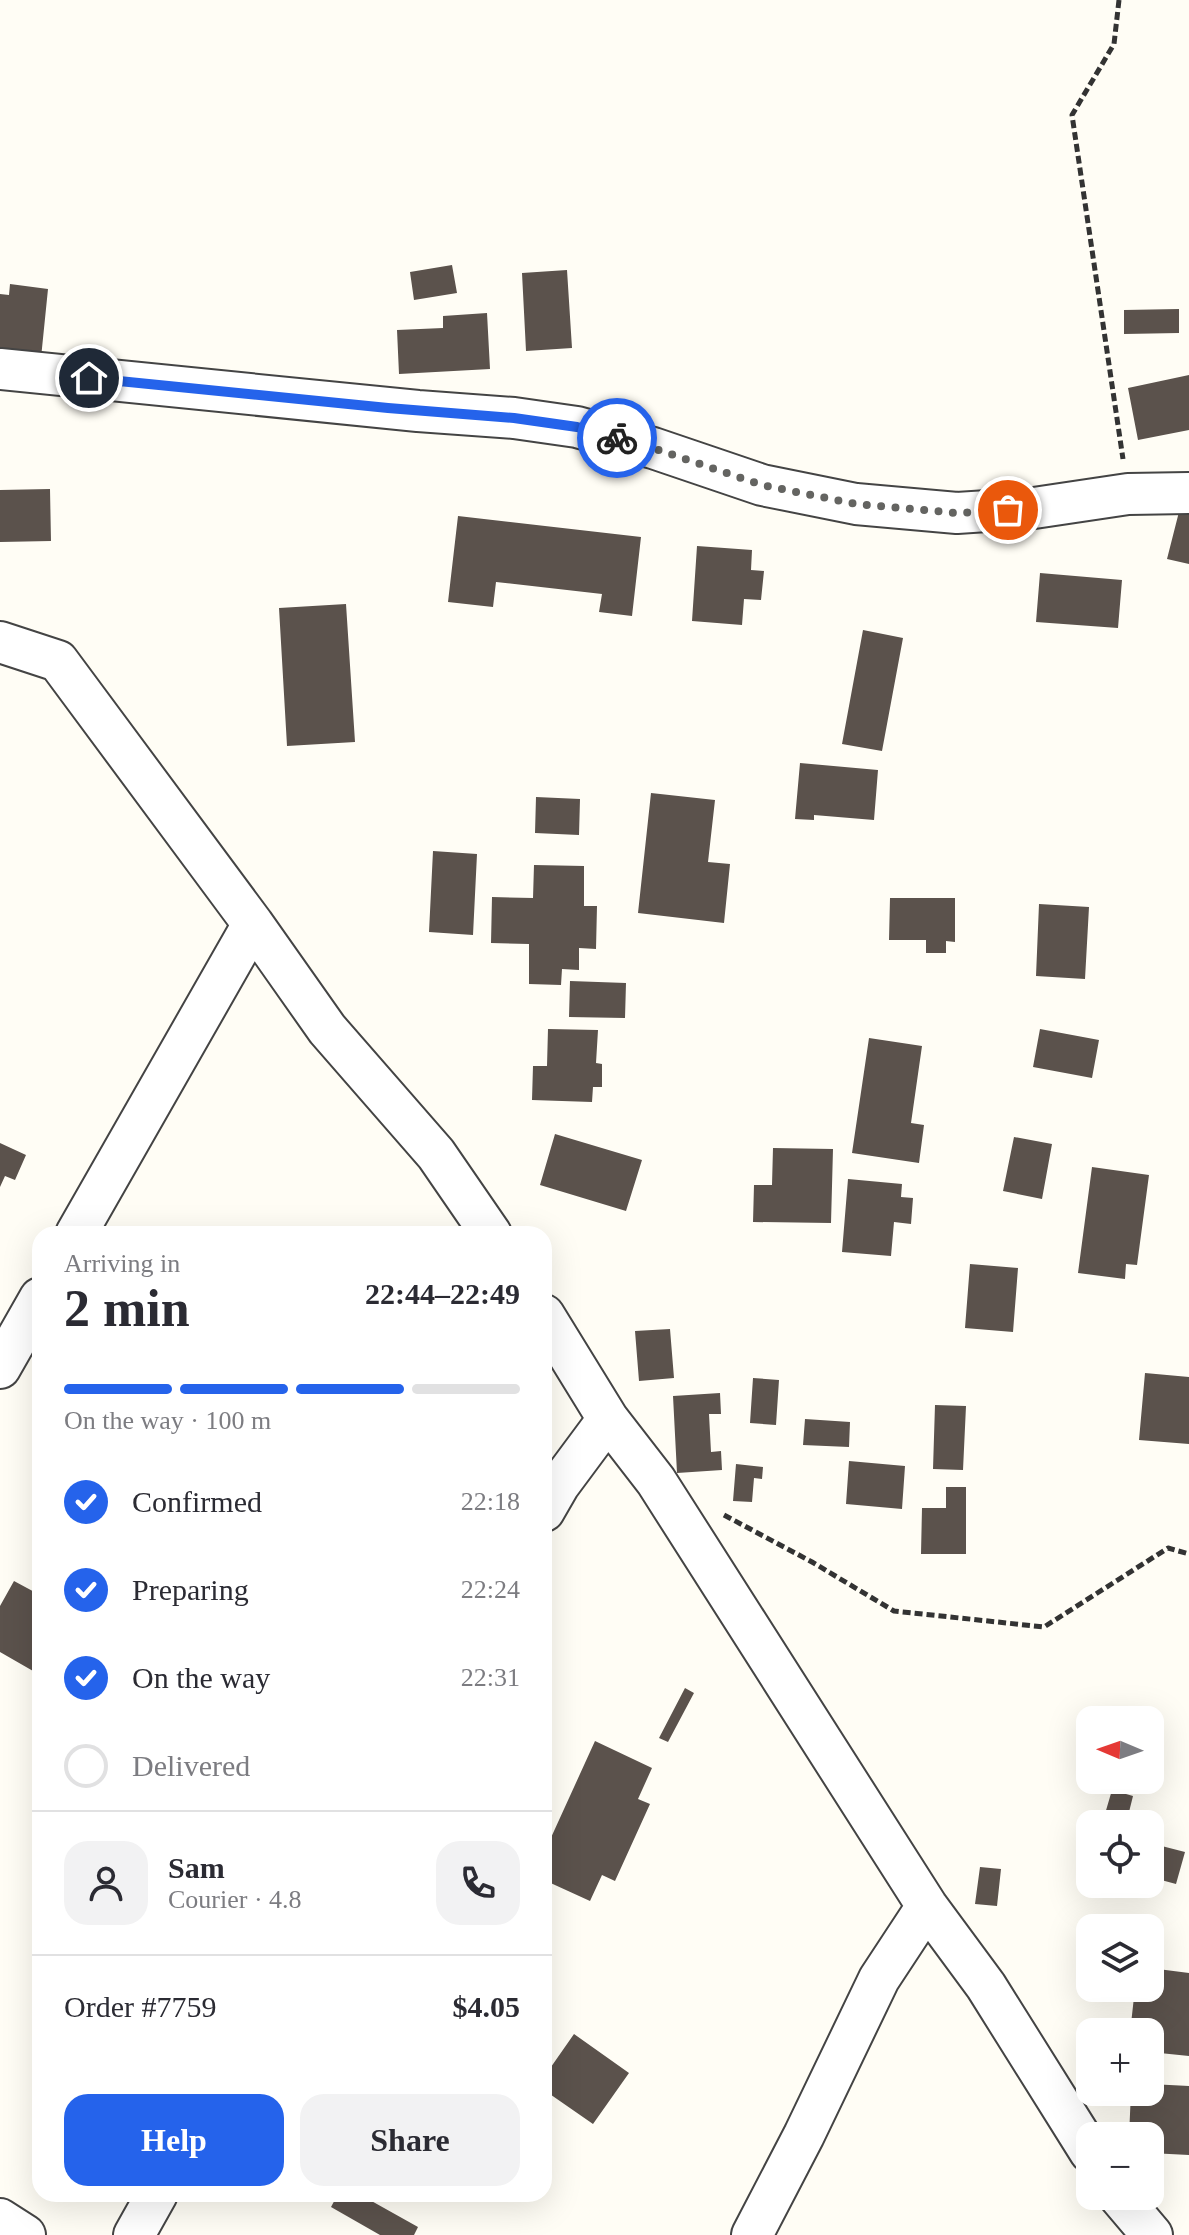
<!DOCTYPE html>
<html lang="en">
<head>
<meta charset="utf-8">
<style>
  body { margin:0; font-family:Georgia,serif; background:#f2f2f3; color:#2b2b33; height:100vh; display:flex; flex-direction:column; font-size:30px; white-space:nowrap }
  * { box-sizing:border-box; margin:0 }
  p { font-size:26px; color:#7c7c81 }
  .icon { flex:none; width:44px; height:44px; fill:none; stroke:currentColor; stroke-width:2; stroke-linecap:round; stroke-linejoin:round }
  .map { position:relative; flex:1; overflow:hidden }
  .side { position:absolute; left:32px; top:1226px; width:520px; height:976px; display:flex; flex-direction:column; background:#fff; border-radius:24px; box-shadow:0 8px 32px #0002 }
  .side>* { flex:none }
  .needle { width:52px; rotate:272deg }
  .fabs { position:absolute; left:1076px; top:1706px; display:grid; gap:16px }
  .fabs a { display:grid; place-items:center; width:88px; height:88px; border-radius:16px; background:#fff; box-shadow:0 8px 32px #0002; font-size:40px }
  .pin { position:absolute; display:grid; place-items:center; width:68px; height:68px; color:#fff; margin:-34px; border:4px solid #fff; border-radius:50%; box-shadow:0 2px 8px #0007 }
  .courier { position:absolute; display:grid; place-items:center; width:80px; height:80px; margin:-40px; border:6px solid #2563eb; border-radius:50%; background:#fff; color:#222; box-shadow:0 2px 10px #0007 }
  .head em { font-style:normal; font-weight:700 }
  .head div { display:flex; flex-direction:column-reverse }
  .head { display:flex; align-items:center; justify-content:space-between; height:136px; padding:0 32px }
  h1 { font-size:52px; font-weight:700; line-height:60px }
  .bar { display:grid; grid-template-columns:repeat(4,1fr); gap:12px 8px; align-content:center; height:96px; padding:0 32px }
  .bar i { height:10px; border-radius:6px; background:#e1e1e2 }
  .bar .selected { background:#2563eb }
  .bar p { grid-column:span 4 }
  .line { display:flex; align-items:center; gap:20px; padding:0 32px; border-top:2px solid #e1e1e2 }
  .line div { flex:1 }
  .round { display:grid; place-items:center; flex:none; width:84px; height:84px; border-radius:24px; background:#f2f2f3 }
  ol { padding:0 32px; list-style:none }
  li { display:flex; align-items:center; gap:24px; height:88px }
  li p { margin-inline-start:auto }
  li .icon { padding:8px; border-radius:50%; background:#2563eb; color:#fff; stroke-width:4 }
  li:last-child { color:#7c7c81 }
  li i { width:44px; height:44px; border:4px solid #e1e1e2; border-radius:50% }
  .button { display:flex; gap:16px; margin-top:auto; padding:16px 32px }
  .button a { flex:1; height:92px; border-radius:24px; background:#2563eb; color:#fff; font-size:32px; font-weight:700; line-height:92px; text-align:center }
  .button a+a { background:#f2f2f3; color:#2b2b33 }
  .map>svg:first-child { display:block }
  .building { fill:#5b524c }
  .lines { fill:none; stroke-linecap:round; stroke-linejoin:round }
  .street-casing { stroke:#444; stroke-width:44 }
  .path { stroke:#333; stroke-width:5; stroke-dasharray:8 4; stroke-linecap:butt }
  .street { stroke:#fff; stroke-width:40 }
  .done { stroke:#646461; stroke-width:8; stroke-dasharray:0 14.4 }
  .route { stroke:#2563eb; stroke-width:10 }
</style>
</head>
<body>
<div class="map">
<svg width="1189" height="2235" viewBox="0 0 1189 2235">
  <rect width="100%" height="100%" fill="#fffdf5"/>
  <path class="building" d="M452 265 457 293 414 300 410 272Z
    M567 270 572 348 526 351 522 273Z
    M10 284 48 289 41 358 0 353V294L9 295Z
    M1179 309V333L1124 334V310Z
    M487 313 490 369 399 374 397 330 443 328V316Z
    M1189 375V430L1138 440 1128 388Z
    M50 489 51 541 0 542V490Z
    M1182 500 1189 501V564L1167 559Z
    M458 516 641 537 632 616 599 612 602 594 496 582 493 607 448 602Z
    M697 546 752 550 751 570 764 571 761 600 744 599 742 625 692 621Z
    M1040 573 1122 580 1118 628 1036 622Z
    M346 604 355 742 287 746 279 608Z
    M863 630 903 638 882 751 842 744Z
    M800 763 878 770 874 820 814 815V820L795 819Z
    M651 793 715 800 708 862 730 864 724 923 638 913Z
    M536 797 580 799 579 835 535 833Z
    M433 851 477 854 473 935 429 932Z
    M534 865 584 866V906H597L596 949 579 948V970L562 969 561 985 529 984V944L491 943 492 897 533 898Z
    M890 898H955V942L946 941V953H926V940H889Z
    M1039 904 1089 907 1085 979 1036 976Z
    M570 981 626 983 625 1018 569 1017Z
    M548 1029 598 1030 596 1063 602 1064V1087H593L592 1102 532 1100 533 1066H547Z
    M1040 1029 1099 1040 1092 1078 1033 1067Z
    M869 1038 922 1046 911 1123 924 1125 919 1163 852 1153Z
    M555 1134 642 1160 626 1211 540 1185Z
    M1014 1137 1052 1144 1042 1199 1003 1191Z
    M0 1143 26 1155 15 1180 5 1176 0 1187Z
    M773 1148 833 1149 831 1223 753 1222 754 1185H772Z
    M1092 1167 1149 1175 1137 1265 1126 1264 1125 1279 1078 1273Z
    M848 1179 902 1184 901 1197 913 1198 911 1224 894 1222 891 1256 842 1252Z
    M970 1264 1018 1268 1013 1332 965 1328Z
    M670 1329 674 1378 639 1381 635 1331Z
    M1145 1373 1189 1377V1444L1139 1440Z
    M753 1378 779 1380 776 1425 750 1423Z
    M720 1393 721 1414H709L711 1452 721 1451 722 1470 677 1473 673 1396Z
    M935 1405 966 1406 963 1470 933 1469Z
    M805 1419 850 1422 849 1447 803 1445Z
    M849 1461 905 1466 902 1509 846 1504Z
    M736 1464 763 1467 762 1479 754 1478 752 1502 733 1501Z
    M946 1487H966V1554H921L922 1508H946Z
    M14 1581 40 1595V1675L0 1652V1606Z
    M685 1688 694 1693 668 1742 659 1738Z
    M595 1741 652 1768 638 1799 650 1804 615 1881 602 1875 590 1901 544 1880V1853Z
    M1112 1790 1133 1796 1126 1824H1102Z
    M1150 1843 1185 1852 1176 1884 1150 1877Z
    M980 1867 1001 1869 997 1906 975 1904Z
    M1150 1968 1189 1973V2056L1150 2052V2032H1119L1121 2023 1131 2024 1135 1988H1150Z
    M574 2034 629 2073 593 2124 544 2090V2077Z
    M1150 2084 1189 2086V2155L1150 2153V2136H1129L1131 2092H1150Z
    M338 2194H359L418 2227 414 2235H380L331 2207Z"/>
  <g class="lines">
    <defs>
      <path id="street" d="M0 369 418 411 514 418 577 427 653 448 762 485 856 504 957 513 1034 508 1128 494 1189 493
        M0 642 58 661 253 924 327 1029 436 1154 491 1234
        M76 1234 253 924
        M544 1315 608 1419
        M0 1368 40 1298
        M544 1511 559 1485 608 1419 656 1481 927 1906 986 1986 1090 2152
        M1119 2196 1152 2235
        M0 2219 25 2235
        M134 2235 157 2194
        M752 2235 804 2135 879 1979 927 1906"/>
    </defs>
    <use href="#street" class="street-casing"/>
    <path class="path" d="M1119 0 1114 44 1072 115 1123 459
      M724 1515 812 1562 894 1611 1044 1627 1168 1548 1189 1554"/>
    <use href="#street" class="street"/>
  </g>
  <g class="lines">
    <path class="done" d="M617 438 653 448 762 485 856 504 957 513 1008 510"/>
    <path class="route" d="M89 378 388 408 514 418 577 427 617 438"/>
  </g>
</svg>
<div class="fabs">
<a><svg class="needle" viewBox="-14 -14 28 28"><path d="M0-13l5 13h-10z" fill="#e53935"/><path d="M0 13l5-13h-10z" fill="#7c7c81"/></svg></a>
<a><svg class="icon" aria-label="locate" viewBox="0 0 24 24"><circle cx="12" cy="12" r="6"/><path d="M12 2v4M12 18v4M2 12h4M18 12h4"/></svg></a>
<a><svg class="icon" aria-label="layers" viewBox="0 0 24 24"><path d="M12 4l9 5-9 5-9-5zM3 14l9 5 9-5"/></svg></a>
<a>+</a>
<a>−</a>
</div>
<div class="pin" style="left:1008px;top:510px;background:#ea580c"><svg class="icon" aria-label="bag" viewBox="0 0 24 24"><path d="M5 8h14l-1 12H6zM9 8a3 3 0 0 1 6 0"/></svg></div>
<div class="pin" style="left:89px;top:378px;background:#1f2937"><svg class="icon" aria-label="home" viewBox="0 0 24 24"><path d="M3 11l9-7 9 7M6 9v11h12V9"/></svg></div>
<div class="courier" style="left:617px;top:438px"><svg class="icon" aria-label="bike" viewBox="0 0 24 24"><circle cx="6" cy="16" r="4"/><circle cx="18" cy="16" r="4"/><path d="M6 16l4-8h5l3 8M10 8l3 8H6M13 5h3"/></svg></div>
<section class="side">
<div class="head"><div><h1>2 min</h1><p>Arriving in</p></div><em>22:44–22:49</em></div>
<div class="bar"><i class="selected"></i><i class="selected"></i><i class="selected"></i><i></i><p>On the way · 100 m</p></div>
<ol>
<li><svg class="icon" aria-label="check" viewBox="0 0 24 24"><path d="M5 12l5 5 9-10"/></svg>Confirmed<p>22:18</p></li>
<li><svg class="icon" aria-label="check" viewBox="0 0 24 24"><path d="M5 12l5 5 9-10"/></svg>Preparing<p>22:24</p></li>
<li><svg class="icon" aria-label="check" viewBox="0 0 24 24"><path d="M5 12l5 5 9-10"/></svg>On the way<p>22:31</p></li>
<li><i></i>Delivered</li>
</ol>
<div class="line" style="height:144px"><a class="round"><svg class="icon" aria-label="person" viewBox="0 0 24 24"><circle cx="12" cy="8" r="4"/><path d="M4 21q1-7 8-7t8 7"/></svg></a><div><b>Sam</b><p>Courier · 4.8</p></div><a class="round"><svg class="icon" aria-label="phone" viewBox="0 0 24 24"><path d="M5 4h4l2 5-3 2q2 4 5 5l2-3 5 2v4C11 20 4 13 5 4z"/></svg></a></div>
<div class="line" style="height:104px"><div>Order #7759</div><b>$4.05</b></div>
<div class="button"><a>Help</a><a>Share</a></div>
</section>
</div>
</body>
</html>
